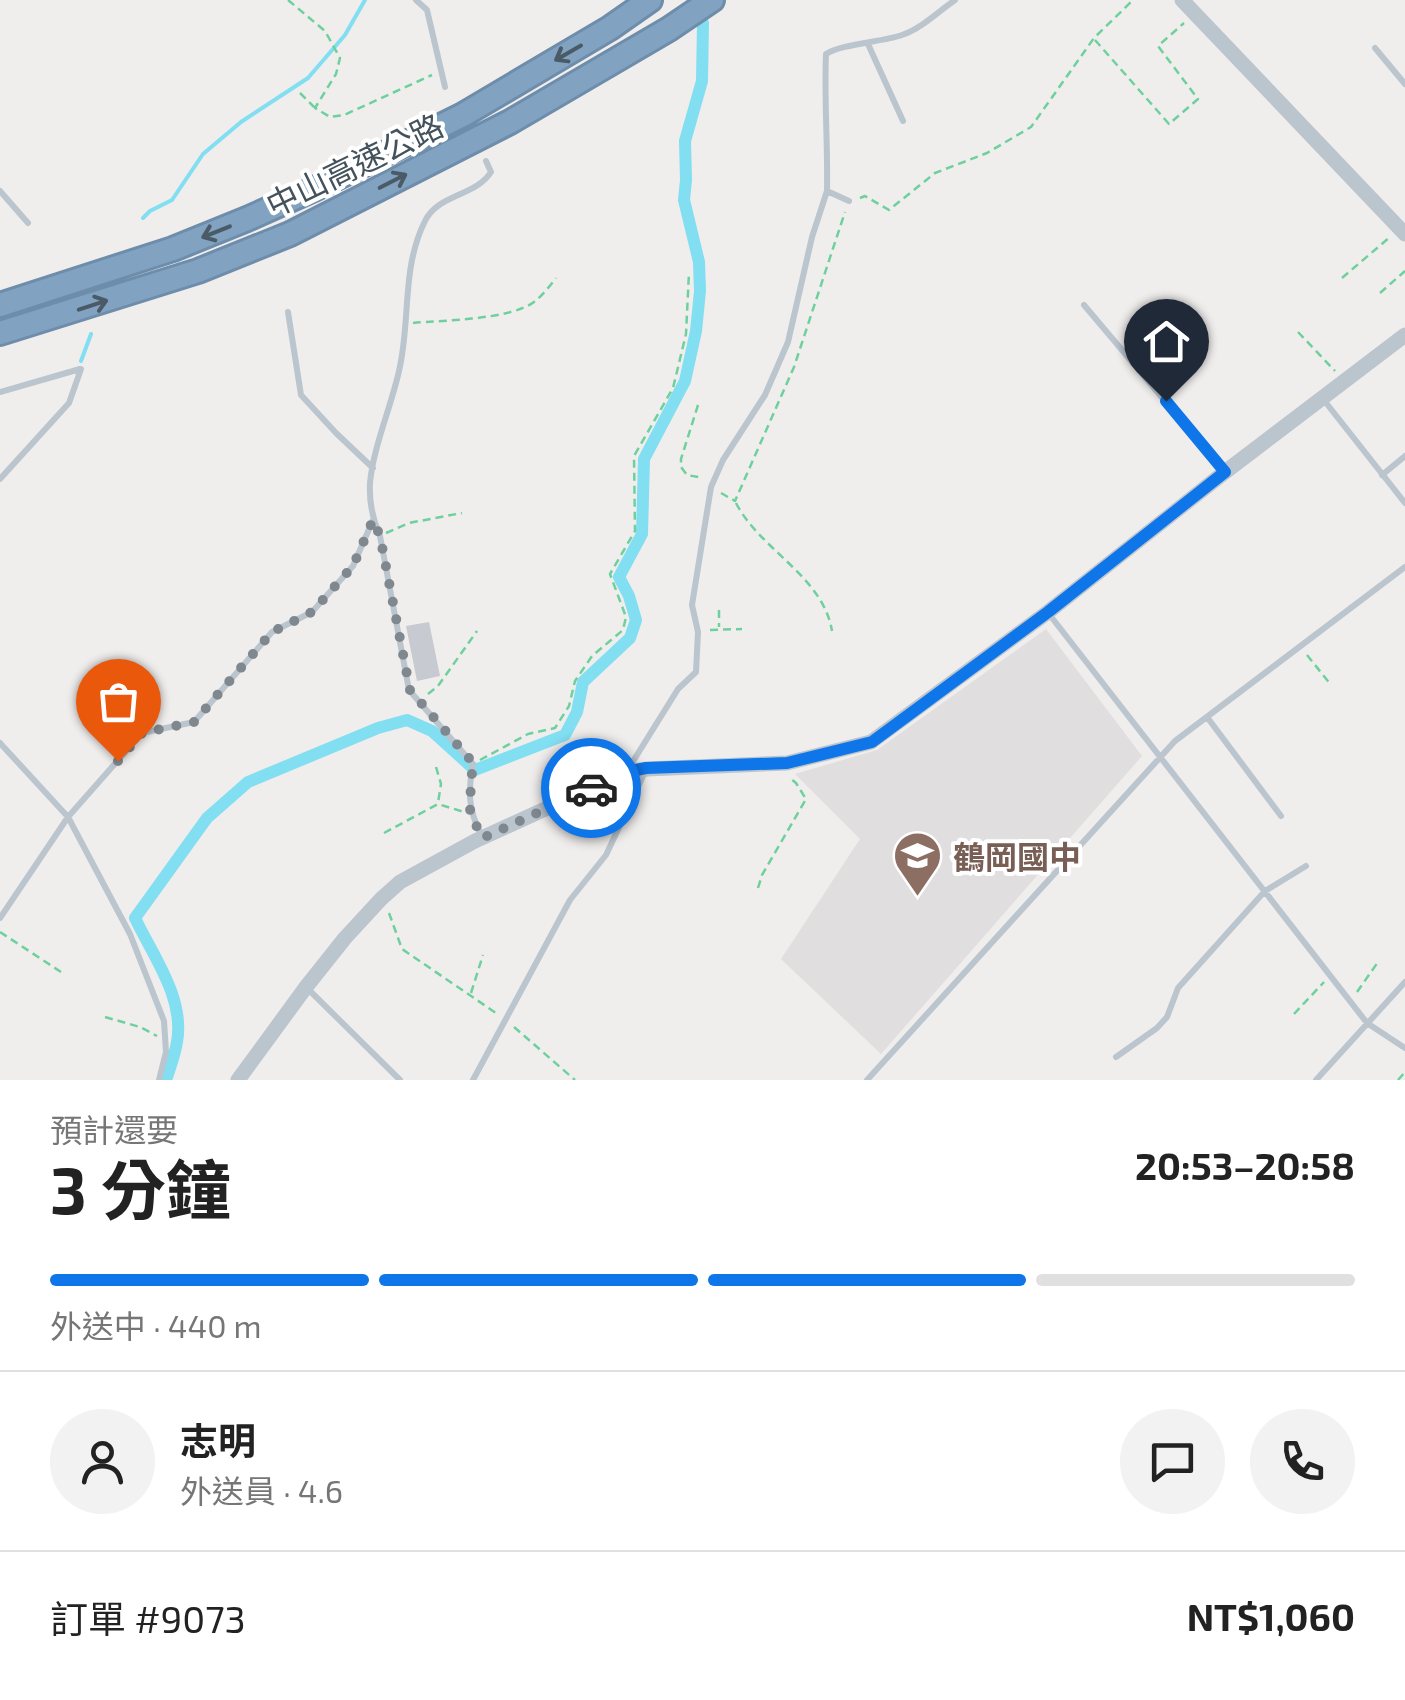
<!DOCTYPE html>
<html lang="zh-TW">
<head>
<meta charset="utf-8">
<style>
  body { margin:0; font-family:"Exo 2","Noto Sans TC",sans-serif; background:#f2f2f2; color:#222; height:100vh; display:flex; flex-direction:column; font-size:38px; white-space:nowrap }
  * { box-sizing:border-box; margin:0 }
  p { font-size:32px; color:#767676 }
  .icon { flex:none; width:55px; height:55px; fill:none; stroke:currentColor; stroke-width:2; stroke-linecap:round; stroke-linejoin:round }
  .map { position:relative; height:1080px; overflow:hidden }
  .drawer { display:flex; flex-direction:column; background:#fff; flex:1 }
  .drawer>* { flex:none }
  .pin { position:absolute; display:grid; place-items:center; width:85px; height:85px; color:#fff; margin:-102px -42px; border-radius:50% 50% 50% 0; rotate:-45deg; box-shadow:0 0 10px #0007 }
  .pin .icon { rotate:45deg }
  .courier { position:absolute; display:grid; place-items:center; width:100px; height:100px; margin:-50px; border:8px solid #0e76e9; border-radius:50%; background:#fff; color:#222; box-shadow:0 2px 12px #0007 }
  .overview em { font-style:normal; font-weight:700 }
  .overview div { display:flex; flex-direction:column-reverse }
  .overview { display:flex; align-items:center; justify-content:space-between; height:170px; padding:0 50px }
  h1 { font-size:65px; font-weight:700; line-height:75px }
  .bar { display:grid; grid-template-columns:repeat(4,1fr); gap:15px 10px; align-content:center; height:120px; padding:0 50px }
  .bar i { height:12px; border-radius:8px; background:#e0e0e0 }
  .bar .selected { background:#0e76e9 }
  .bar p { grid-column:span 4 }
  .line { display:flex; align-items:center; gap:25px; padding:0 50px; border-top:2px solid #e0e0e0 }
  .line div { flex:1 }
  .round { display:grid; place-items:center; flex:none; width:105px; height:105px; border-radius:52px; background:#f2f2f2 }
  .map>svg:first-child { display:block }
  .education { fill:#e1dedf }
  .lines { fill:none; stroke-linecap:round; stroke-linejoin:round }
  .stream { stroke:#82def1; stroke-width:4 }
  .canal { stroke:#82def1; stroke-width:12 }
  .building { fill:#c7cad0 }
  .motorway-casing { stroke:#6d8dab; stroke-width:28 }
  .path { stroke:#6ed19d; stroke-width:2.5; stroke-dasharray:8 5; stroke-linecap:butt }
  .service { stroke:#bac5ce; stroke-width:6 }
  .tertiary { stroke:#bac5ce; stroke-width:15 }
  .motorway { stroke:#81a2c0; stroke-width:22 }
  .oneway { stroke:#4a5a66 }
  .done { stroke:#80888f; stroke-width:10; stroke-dasharray:0 18 }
  .route { stroke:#0e76e9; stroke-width:12 }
  .labels { text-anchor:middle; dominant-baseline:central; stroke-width:8; stroke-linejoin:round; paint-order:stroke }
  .street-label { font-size:32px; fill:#44525c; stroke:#fff }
  .education-label { font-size:32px; font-weight:bold; fill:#785e54; stroke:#fff; text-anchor:start }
</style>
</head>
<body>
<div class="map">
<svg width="1405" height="1080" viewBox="0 0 1405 1080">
  <rect width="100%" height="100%" fill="#f0eded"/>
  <path class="education" d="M1046 629 1142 756 881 1054 781 959 860 839 795 774 877 750Z"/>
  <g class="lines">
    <path class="stream" d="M143 218 150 211 172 200 203 154 241 122 308 78 345 35 365 0
      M81 361 91 334"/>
    <path class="canal" d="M166 1080C170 1068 175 1055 177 1042 185 998 153 956 135 918L207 818 248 782 378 728 407 720 432 731 475 770 565 735 577 712 583 682 630 638 636 620 629 596 619 577 642 534 644 459 685 381 696 331 700 291 699 262 684 200 686 180 685 141 702 81 703 23"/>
  </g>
  <path class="building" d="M429 622 440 676 417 681 406 626Z"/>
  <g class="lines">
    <defs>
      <path id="motorway" d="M0 305 173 249 247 219 314 189 463 115 610 28 650 0
        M0 333 198 271 290 234 510 122 669 29 712 0"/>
    </defs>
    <use href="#motorway" class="motorway-casing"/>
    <path class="path" d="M288 0 325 31 340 58 336 74 315 108 330 117 344 115 432 75
      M1095 40 1169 124 1198 99 1158 46 1184 23
      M300 93 314 107
      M860 198 865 196 889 210 935 173 987 153 1031 127 1094 38 1133 0
      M1342 278 1390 237
      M1380 293 1405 271
      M413 323C444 320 509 320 534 302 542 296 549 287 556 278
      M1298 332 1335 371
      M698 405 681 459V467L687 475 703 478
      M721 493 735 501 794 367 845 212
      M736 503C760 550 823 576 832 631
      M386 533 409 523 462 513
      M719 610V627
      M710 630 742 629
      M1307 655 1331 685
      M428 694 438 686 477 631
      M480 760 528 734 555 728 569 706 575 681 592 656 623 630 626 617 610 574 635 531 634 456 673 388 686 334 689 272
      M436 767 441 784 438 803
      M384 833 438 804 464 812
      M758 888 762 875 806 799 796 783 790 778
      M389 913 402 949 496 1013
      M0 932 64 974
      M1357 992 1378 962
      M471 993 483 955
      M1294 1014 1324 982
      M105 1017 140 1027 157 1036
      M514 1027 575 1080
      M1398 1080 1405 1072"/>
    <path class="service" d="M416 0 427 10 445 87
      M868 44 903 121
      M1375 48 1405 84
      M0 191 28 223
      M849 201 827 191C828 145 824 100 826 54 841 44 882 42 902 35 921 29 939 11 955 0
      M1084 305 1225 472
      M288 312 301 395 336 433 373 468
      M0 392 80 369
      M1323 399 1405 503
      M1382 475 1405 456
      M0 479 69 403 81 369
      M1049 614 1367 1023 1405 1048
      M1207 717 1281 816
      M0 743 68 817 130 934 164 1021 166 1052 159 1080
      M627 771 678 689 696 672 698 632 692 605 711 487 723 460 765 395 788 342 812 237 827 191
      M481 834C468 810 468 791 473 764L409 690 380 536C373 520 369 501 370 483 373 448 391 407 399 371 411 321 401 269 425 221 438 194 476 196 491 172L486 161
      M0 918 68 817 142 733 194 722 272 632 312 612 353 566 373 520
      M307 988 400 1080
      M1116 1057 1157 1028 1167 1017 1178 988 1265 891 1306 866
      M473 1080 570 900 606 855 645 772
      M867 1080 1175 741 1405 567
      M1316 1080 1405 982"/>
    <path class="tertiary" d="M1182 0 1405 234
      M238 1080 306 987 345 938 381 899 400 882 475 841 626 772 647 769 787 763 871 742 1048 612 1225 472 1405 335"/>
    <use href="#motorway" class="motorway"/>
  </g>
  <defs><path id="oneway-shaft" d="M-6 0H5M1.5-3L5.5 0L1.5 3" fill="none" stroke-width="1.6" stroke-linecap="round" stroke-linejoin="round" transform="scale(2.5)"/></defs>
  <g class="oneway">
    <use href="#oneway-shaft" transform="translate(568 53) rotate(150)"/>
    <use href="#oneway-shaft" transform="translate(393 181) rotate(-27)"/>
    <use href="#oneway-shaft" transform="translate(216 232) rotate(158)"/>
    <use href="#oneway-shaft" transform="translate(93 305) rotate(-18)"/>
  </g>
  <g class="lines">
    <path class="done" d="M118 761 142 733 194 722 272 632 312 612 353 566 373 520 380 536 410 690 474 764 471 778 470 814 483 838 591 788"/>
    <path class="route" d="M591 788 626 772 646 768 787 763 872 742 1048 612 1225 472 1166 401"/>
  </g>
  <defs>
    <symbol id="school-pin" viewBox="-11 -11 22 30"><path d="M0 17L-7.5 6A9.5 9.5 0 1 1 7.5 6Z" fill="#8d6e63" stroke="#fff"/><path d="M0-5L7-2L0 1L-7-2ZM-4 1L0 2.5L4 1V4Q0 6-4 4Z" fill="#fff"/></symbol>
  </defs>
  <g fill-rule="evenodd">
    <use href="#school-pin" x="890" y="828" width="55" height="75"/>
  </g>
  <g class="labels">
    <g class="street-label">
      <text transform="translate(354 164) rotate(-26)">中山高速公路</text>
    </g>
    <g class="education-label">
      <text x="953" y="856">鶴岡國中</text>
    </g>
  </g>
</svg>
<div class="pin" style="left:118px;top:761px;background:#ea580c"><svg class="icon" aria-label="bag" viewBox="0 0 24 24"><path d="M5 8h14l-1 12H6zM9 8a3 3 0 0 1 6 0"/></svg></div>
<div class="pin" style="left:1166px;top:401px;background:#1f2937"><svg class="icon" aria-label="home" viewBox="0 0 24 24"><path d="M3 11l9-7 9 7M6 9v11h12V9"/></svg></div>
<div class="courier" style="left:591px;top:788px"><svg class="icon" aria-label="car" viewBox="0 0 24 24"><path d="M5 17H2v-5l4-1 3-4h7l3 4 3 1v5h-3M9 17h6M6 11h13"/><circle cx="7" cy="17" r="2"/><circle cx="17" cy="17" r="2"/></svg></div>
</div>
<section class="drawer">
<div class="overview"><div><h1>3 分鐘</h1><p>預計還要</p></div><em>20:53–20:58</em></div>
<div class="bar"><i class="selected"></i><i class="selected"></i><i class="selected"></i><i></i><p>外送中 · 440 m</p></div>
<div class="line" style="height:180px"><a class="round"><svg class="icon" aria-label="person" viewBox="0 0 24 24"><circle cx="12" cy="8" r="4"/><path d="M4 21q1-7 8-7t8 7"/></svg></a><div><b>志明</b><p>外送員 · 4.6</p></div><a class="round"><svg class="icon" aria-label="chat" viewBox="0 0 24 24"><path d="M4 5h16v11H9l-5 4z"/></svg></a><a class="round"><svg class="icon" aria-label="phone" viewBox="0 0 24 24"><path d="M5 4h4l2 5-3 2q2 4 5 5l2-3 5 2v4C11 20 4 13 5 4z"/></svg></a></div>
<div class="line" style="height:130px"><div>訂單 #9073</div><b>NT$1,060</b></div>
</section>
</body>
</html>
